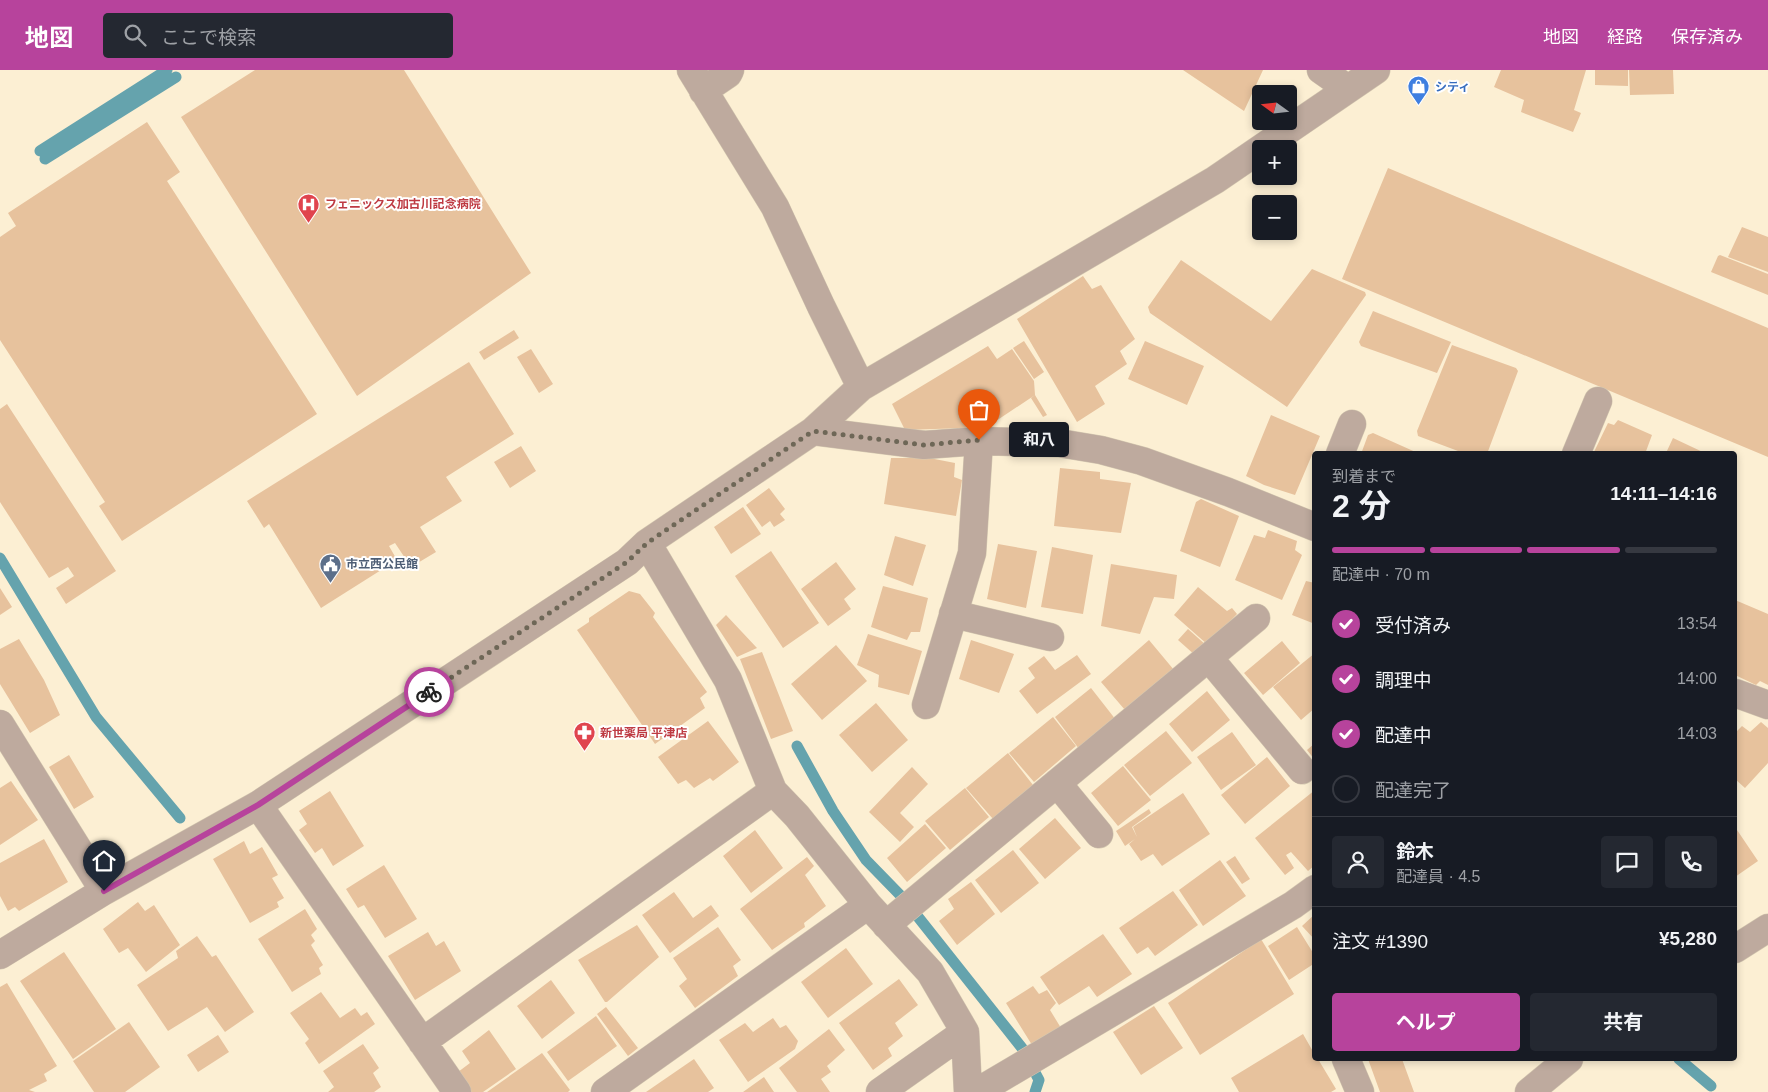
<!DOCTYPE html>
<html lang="ja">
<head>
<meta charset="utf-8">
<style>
  body { margin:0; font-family:Helvetica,"Noto Sans JP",sans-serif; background:#242831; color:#f1f3f6; height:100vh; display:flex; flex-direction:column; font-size:19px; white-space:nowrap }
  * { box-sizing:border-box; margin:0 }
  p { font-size:16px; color:#9ea1a6 }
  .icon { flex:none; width:28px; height:28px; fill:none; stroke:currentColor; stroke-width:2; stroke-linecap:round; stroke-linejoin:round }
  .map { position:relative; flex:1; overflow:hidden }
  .details { position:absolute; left:1312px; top:381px; width:425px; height:610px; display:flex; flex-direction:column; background:#171b24; border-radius:5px; box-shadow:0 2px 8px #0003 }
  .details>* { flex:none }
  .needle { width:32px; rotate:285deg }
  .buttons { position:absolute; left:1252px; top:15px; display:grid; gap:10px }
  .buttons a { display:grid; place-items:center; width:45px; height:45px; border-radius:5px; background:#171b24; box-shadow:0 2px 8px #0003; font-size:25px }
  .pin { position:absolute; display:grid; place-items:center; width:42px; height:42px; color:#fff; margin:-51px -21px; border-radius:50% 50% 50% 0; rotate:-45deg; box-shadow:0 0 5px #0007 }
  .pin .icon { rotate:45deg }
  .courier { position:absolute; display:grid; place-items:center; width:50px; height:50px; margin:-25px; border:4px solid #b7439c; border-radius:50%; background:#fff; color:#222; box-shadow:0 1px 6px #0007 }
  .bubble { position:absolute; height:35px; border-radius:5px; background:#171b24; box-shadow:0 2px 8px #0003; font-size:16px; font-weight:700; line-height:35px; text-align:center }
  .overview em { font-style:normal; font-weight:700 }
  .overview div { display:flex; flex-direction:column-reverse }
  .overview { display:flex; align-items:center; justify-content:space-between; height:85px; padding:0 20px }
  h1 { font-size:32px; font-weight:700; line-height:38px }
  .bar { display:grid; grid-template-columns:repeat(4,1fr); gap:8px 5px; align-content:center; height:60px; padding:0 20px }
  .bar i { height:6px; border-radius:4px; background:#363941 }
  .bar .active { background:#b7439c }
  .bar p { grid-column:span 4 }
  .line { display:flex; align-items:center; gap:12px; padding:0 20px; border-top:1px solid #363941 }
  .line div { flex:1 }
  .round { display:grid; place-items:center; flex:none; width:52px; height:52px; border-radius:5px; background:#242831 }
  ol { padding:0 20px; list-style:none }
  li { display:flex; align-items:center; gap:15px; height:55px }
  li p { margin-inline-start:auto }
  li .icon { padding:5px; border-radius:50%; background:#b7439c; color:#fff; stroke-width:4 }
  li:last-child { color:#9ea1a6 }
  li i { width:28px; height:28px; border:2px solid #363941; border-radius:50% }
  .button { display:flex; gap:10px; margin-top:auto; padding:10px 20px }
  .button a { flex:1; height:58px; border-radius:5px; background:#b7439c; color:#fff; font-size:20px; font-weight:700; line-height:58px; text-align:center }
  .button a+a { background:#242831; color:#f1f3f6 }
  header { display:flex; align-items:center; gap:30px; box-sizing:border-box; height:70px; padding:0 25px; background:#b7439c; color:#fff }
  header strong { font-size:24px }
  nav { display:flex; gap:28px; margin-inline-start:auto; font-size:18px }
  .search { width:350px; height:45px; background:#242831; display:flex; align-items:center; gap:12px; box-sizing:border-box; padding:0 18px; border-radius:5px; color:#9ea1a6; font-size:19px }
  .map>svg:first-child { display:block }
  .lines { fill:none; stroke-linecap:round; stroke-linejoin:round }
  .stream { stroke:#65a3ad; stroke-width:11 }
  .building { fill:#e7c29d }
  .minor-casing { stroke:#d5c9b1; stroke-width:29 }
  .minor { stroke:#beaa9e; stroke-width:28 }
  .done { stroke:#6e6757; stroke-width:5; stroke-dasharray:0 9 }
  .route { stroke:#b7439c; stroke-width:6 }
  .labels { text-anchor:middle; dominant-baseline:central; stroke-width:4; stroke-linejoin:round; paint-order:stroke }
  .shop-label { font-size:12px; font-weight:bold; fill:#366cbe; stroke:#fff; text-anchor:start }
  .health-label { font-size:12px; font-weight:bold; fill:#be3a42; stroke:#fff; text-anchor:start }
  .service-label { font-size:12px; font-weight:bold; fill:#4e5e75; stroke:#fff; text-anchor:start }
</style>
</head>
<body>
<header>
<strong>地図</strong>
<div class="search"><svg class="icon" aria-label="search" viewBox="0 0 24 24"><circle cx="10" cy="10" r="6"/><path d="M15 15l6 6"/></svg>ここで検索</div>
<nav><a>地図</a><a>経路</a><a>保存済み</a></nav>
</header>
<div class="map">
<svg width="1768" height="1022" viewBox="0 0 1768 1022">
  <rect width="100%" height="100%" fill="#fcefd3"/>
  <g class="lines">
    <path class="stream" d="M40 81 167 0
      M45 89 176 7
      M0 488 96 647 180 748
      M797 676 833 741 866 790 903 828 1022 978 1039 1010 1035 1022
      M1679 989 1711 1016"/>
  </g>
  <path class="building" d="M255 0H404L531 203 357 326 181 47Z
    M1183 0H1263L1244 41Z
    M1501 0H1586L1574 40 1581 43 1573 62 1521 42 1524 30 1494 17Z
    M1595 0H1628V16L1595 15Z
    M1629 0H1673L1674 24 1630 25Z
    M147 52 180 102 167 111 317 344 122 471 99 436 105 432 0 270V167L16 156 8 143Z
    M1388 98 1768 258V387L1342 209Z
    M1742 157 1768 167V202L1728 187Z
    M1720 185 1768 204V225L1711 202 1718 186Z
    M1181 190 1271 251 1312 199 1365 222 1366 225 1287 337 1150 243 1148 237Z
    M1083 206 1092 219 1101 215 1135 269 1120 281 1127 294 1095 316 1105 334 1077 352 1017 249Z
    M1373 241 1451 272 1437 303 1361 276 1359 272Z
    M514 260 519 268 484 290 479 282Z
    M1024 271 1044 302 1034 309 1013 278Z
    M1145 271 1204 296 1187 335 1128 309Z
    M1452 275 1516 298 1518 301 1487 384H1466L1418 366 1417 361Z
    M988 276 997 289 1012 279 1034 311 1035 325 987 357 980 348 965 358 905 360 892 334Z
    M531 279 553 314 539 323 517 287Z
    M469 292 514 364 446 407 462 431 420 457 436 482 411 497 395 473 389 476 397 490 321 538 269 454 264 458 247 431Z
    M1035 325 1047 345 1043 347 1031 328Z
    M7 334 116 501 66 534 56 518 74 506 68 497 49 508 0 432V339Z
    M1271 345 1320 366 1295 425 1264 415 1246 406Z
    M1618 350 1652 365 1645 384H1593L1608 353 1614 355Z
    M1373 363 1420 384H1361L1368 365Z
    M1673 368 1707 384H1668L1666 383Z
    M521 376 536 401 510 418 494 392Z
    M914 385 955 393 954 407 962 410 956 446 884 434 891 388H911Z
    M1060 398 1100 402V409L1131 413 1121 463 1054 456Z
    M769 418 785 439 780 444 785 450 774 457 770 451 762 457 746 435Z
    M1201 429 1239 446 1220 497 1180 481 1196 432Z
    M743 437 761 464 731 484 714 457Z
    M1268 460 1297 471 1295 480 1302 485 1282 530 1235 510 1254 465 1265 468Z
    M895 466 926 475 913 516 884 505Z
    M998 474 1037 481 1026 538 987 529Z
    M1052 477 1093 485 1083 544 1041 537Z
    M771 481 819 553 783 578 735 506Z
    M836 492 856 519 844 529 851 539 828 556 801 519Z
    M1111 494 1177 505 1174 529 1154 527 1140 564 1101 556Z
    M1306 511 1315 513V554L1292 545Z
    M883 516 928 528 920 562H911L907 570 871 557Z
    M1198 517 1227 541 1232 538 1237 544 1208 575 1174 545Z
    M0 518 12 537 0 545Z
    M629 521 640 524 655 543 653 547 707 622 700 628 705 638 655 674 577 560 589 552V548Z
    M1735 530 1768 544V615L1760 611 1756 615 1735 605Z
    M726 545 757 578 737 587 716 555Z
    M1188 559 1206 575 1196 586 1178 570Z
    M868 564 922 581 909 625 878 617 879 605 857 595Z
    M19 569 44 610 60 645 30 663 0 614V579Z
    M971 570 1014 584 999 623 959 609Z
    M1149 570 1174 600 1125 640 1101 612Z
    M1282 571 1300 593 1263 625 1244 603Z
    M836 575 867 611 822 650 791 614Z
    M762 582 793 661 771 669 740 589Z
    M1315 583V638L1301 650 1273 617Z
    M1077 585 1091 604 1037 644 1019 621 1035 608 1028 598 1044 586 1055 600Z
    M1091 618 1116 650 1079 679 1055 647Z
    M1207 621 1230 650 1192 682 1169 654Z
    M876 633 908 670 872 702 839 665Z
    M1053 647 1076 676 1034 712 1009 683Z
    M708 651 739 692 713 711 710 708 694 718 686 710 678 714 658 687Z
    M1761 652 1768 658V693L1745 718 1735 709V663L1742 656 1750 662Z
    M1166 661 1192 693 1150 726 1124 695Z
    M1232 662 1256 695 1221 720 1197 687Z
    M1315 673V690L1307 680Z
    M1008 683 1033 715 993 749 966 718Z
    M69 685 94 727 74 739 49 697Z
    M1267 687 1290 716 1245 754 1221 725Z
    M1123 696 1151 730 1118 756 1091 723Z
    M912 697 928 714 900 743 914 757 900 772 869 742Z
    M11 711 38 750 0 775V718Z
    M965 718 989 747 950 780 925 751Z
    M1315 720V795L1308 801 1291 782 1286 785 1294 798 1285 805 1255 768Z
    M330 721 364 776 333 796 322 778 315 783 299 760 307 754 299 741Z
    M1183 723 1210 764 1162 796 1153 784 1141 791 1129 774 1135 769 1125 776 1116 761 1149 739 1151 743 1132 757 1137 767 1133 757Z
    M1055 748 1081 778 1045 809 1019 779Z
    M925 754 946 778 907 812 887 788Z
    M1735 757 1758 791 1735 807Z
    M755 760 783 798 751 823 723 786Z
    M44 769 68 812 19 841 15 837 8 841 0 826V793Z
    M244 771 250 784 262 777 278 805 272 808 284 828 277 832 279 837 250 853 213 789Z
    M1013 780 1039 813 1001 843 975 810Z
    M1235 786 1250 809 1242 814 1226 792Z
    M807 787 814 796 805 805 826 836 804 853 805 857 772 880 740 839Z
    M1220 790 1246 826 1203 856 1179 820Z
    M384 795 417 849 385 868 364 835 358 838 346 819Z
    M971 812 995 844 957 875 939 851 954 839 948 829Z
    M1173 821 1198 855 1155 886 1148 877 1137 884 1119 858Z
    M674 822 693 848 711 835 719 846 670 883 642 845Z
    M138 832 145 841 154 835 180 875 146 902 128 878 119 883 103 859Z
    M305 839 317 859 311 865 315 871 311 875 323 895 319 898 321 904 292 922 258 869Z
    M1315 844V870L1302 856Z
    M637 855 659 887 607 932H605L578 890Z
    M718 857 741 890 733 896 738 906 695 938 679 916 687 909 673 888Z
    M1297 857 1315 886V893L1289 910 1268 876Z
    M428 862 436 876 444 871 461 901 415 930 388 886Z
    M1103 864 1132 904 1097 927 1089 916 1059 935 1040 907Z
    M197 866 212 887 216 885 254 942 225 962 207 937 168 961 137 915 178 888 176 881Z
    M1261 869 1294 924 1200 985 1168 933Z
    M846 878 873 914 828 948 801 912Z
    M64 882 116 959 73 989 20 911Z
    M899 909 918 935 895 953 903 966 888 978 892 986 873 1000 839 953Z
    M551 910 575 943 542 969 517 936Z
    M7 913 57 996 44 1004 47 1011 29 1020 35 1022H0V917Z
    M1033 916 1039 924 1047 920 1056 933 1050 940 1061 958 1032 975 1006 933Z
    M321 922 340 948 355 938 361 946 367 942 375 954 319 994 305 973 309 969 290 943Z
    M1154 936 1183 978 1141 1005 1113 962Z
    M606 937 638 978 628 986 597 944Z
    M596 946 617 976 568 1011 547 982Z
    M773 948 780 958 786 955 798 971 795 979 748 1012 719 970 745 953 753 962Z
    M129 952 160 997 125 1022H94L73 991Z
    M829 959 845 980 827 996 831 1002 821 1009 830 1022H797L779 998Z
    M489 960 516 999 483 1022H471L458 1002 470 993 462 981Z
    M1303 964 1315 985V989H1318L1336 1019 1331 1022H1239L1231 1008Z
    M218 965 229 982 198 1002 187 985Z
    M363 974 379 998 373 1003 381 1017 374 1022H328L334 1017 323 1001Z
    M542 983 570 1020 568 1022H487Z
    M694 989 714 1018 708 1022H646Z
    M1368 989H1402L1414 1022H1380Z
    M764 1007 774 1022H743Z"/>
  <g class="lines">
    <defs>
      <path id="minor" d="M691 0 775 137 821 236 861 317
        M1321 0 1348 19
        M703 21 728 4 730 0
        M813 361 924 375 979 371 1059 373 1101 380 1142 391 1228 422 1315 457
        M1340 384 1352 354
        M1576 384 1598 331
        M647 473 728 610 773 721 797 746 868 835 930 902 965 962 968 1022
        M953 544 1050 567
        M1209 588 1302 700
        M1735 623 1768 635
        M926 635 972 483 979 371
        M0 654 104 821
        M1057 713 1099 764
        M258 735 457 1022
        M886 855 1256 548
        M1735 879 1768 858
        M0 885 104 821 258 735 627 492 647 473 813 361 861 317 1215 110 1376 0
        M422 972 773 721
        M1346 989 1360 1022
        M605 1022 868 835
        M880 1022 965 962
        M977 1022 1293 835 1315 819
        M1529 1022 1569 989"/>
    </defs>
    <use href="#minor" class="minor-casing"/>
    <use href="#minor" class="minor"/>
  </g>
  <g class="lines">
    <path class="done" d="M429 622 627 492 647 473 813 361 924 375 979 370"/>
    <path class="route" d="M104 821 258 735 429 622"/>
  </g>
  <defs>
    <symbol id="shop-pin" viewBox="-11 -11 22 30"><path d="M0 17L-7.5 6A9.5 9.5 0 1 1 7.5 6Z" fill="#3f7fe0" stroke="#fff"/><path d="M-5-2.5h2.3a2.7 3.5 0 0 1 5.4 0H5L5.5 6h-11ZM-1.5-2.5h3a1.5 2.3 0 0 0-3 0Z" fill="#fff"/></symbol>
    <symbol id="hospital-pin" viewBox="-11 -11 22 30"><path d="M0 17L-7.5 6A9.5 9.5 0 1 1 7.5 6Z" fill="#e0444e" stroke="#fff"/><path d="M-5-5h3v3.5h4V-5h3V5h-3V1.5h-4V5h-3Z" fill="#fff"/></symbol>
    <symbol id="civic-pin" viewBox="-11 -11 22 30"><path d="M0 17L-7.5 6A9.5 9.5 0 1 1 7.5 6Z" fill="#5c6f8a" stroke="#fff"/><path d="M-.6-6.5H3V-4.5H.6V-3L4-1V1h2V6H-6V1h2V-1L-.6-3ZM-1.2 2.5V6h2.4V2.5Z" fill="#fff"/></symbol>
    <symbol id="pharmacy-pin" viewBox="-11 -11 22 30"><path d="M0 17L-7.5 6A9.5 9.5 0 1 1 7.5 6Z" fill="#e0444e" stroke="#fff"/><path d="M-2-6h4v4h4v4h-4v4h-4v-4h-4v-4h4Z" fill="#fff"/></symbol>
  </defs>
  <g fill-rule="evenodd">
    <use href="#shop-pin" x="1406" y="4" width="25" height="34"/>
    <use href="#hospital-pin" x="296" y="122" width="25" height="34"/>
    <use href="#civic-pin" x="318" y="482" width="25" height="34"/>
    <use href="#pharmacy-pin" x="572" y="650" width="25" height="34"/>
  </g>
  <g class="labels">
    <g class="shop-label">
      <text x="1435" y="17">シティ</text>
    </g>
    <g class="health-label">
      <text x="325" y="134">フェニックス加古川記念病院</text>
      <text x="600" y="663">新世薬局 平津店</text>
    </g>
    <g class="service-label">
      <text x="346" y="494">市立西公民館</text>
    </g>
  </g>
</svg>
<div class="buttons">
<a><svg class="needle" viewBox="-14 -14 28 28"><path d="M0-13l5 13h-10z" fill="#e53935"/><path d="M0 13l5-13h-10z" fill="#9ea1a6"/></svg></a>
<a>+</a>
<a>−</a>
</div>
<div class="pin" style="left:979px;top:370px;background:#ea580c"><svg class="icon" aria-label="bag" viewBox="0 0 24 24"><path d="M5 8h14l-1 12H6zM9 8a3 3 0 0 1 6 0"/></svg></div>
<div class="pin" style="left:104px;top:821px;background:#1f2937"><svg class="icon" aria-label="home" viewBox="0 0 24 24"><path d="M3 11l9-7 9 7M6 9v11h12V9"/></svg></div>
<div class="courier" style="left:429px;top:622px"><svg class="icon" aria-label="bike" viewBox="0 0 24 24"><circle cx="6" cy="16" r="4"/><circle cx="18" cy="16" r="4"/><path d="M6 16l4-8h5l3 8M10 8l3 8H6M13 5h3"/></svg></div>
<div class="bubble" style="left:1009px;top:352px;width:60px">和八</div>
<section class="details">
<div class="overview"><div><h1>2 分</h1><p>到着まで</p></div><em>14:11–14:16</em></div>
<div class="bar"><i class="active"></i><i class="active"></i><i class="active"></i><i></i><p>配達中 · 70 m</p></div>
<ol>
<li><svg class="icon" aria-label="check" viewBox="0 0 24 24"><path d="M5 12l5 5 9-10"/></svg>受付済み<p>13:54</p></li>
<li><svg class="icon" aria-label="check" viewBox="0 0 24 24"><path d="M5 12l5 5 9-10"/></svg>調理中<p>14:00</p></li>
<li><svg class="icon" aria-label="check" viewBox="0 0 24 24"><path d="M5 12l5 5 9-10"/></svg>配達中<p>14:03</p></li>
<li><i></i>配達完了</li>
</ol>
<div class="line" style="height:90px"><a class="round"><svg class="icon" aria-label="person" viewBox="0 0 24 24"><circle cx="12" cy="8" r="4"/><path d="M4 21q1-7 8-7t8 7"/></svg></a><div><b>鈴木</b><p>配達員 · 4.5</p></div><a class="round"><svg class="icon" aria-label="chat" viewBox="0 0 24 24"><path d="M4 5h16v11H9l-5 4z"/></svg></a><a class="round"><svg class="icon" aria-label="phone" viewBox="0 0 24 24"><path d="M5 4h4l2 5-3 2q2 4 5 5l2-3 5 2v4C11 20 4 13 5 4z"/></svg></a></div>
<div class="line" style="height:65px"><div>注文 #1390</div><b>¥5,280</b></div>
<div class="button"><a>ヘルプ</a><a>共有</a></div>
</section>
</div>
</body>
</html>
